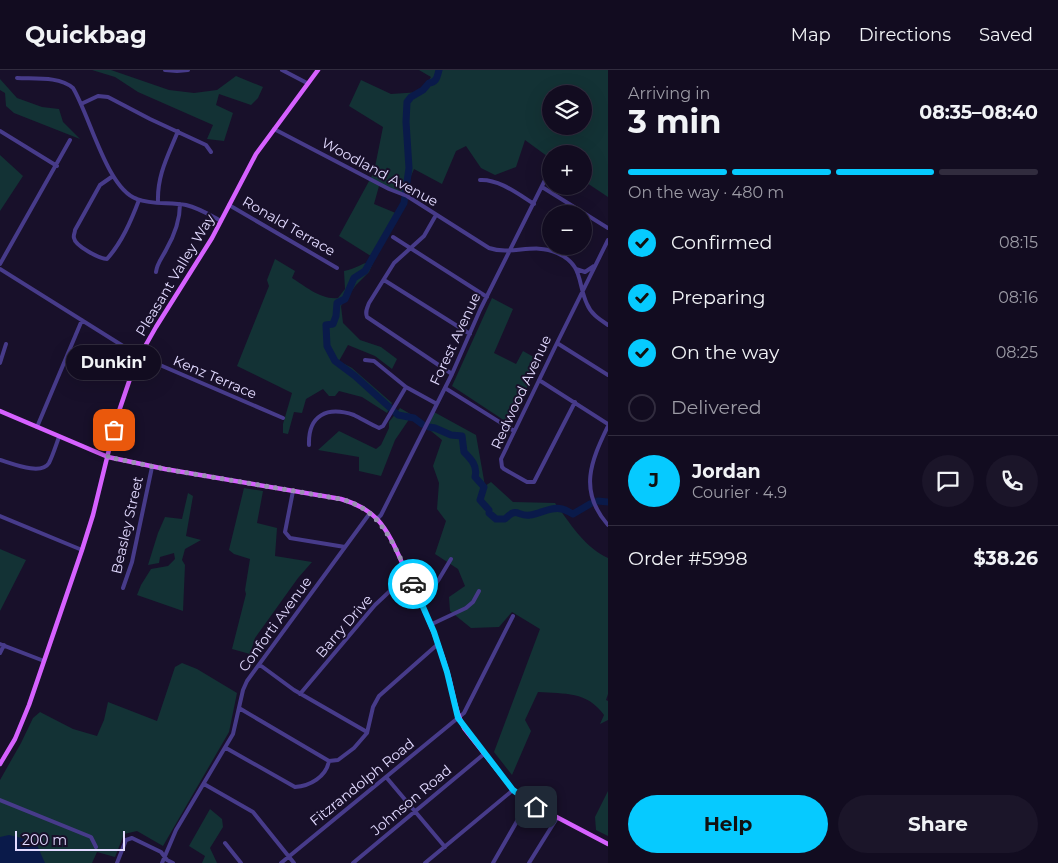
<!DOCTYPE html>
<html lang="en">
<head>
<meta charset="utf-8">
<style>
  body { margin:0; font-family:Montserrat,sans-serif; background:#1b1529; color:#f1f3f6; height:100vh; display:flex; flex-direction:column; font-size:19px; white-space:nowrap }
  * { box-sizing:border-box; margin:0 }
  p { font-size:16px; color:#9c9ba5 }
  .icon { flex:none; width:28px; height:28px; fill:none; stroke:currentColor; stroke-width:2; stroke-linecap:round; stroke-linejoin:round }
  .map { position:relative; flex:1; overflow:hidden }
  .details { display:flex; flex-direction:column; background:#120c20; width:450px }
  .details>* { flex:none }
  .tools { position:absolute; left:542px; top:15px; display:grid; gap:10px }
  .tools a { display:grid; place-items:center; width:50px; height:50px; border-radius:50%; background:#120c20; box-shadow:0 5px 20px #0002,0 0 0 1px #312c3e; font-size:25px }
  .scale { position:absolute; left:15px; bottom:12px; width:110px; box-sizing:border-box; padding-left:5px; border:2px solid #e2daff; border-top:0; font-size:14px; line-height:18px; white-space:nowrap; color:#e2daff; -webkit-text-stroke:4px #18102a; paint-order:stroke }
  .pin { position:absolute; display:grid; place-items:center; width:42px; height:42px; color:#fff; margin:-21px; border-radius:10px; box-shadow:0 2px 8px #0006 }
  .courier { position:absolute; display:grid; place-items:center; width:50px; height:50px; margin:-25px; border:4px solid #06caff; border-radius:50%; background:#fff; color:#222; box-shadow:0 1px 6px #0007 }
  .bubble { position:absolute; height:35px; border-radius:18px; background:#120c20; box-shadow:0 5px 20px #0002,0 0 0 1px #312c3e; font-size:16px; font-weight:700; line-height:35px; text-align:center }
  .headline em { font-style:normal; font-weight:700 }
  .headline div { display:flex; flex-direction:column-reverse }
  .headline { display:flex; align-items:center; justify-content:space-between; height:85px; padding:0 20px }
  h1 { font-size:32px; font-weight:700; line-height:38px }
  .bar { display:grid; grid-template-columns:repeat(4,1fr); gap:8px 5px; align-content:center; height:60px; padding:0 20px }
  .bar i { height:6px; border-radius:4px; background:#312c3e }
  .bar .current { background:#06caff }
  .bar p { grid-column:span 4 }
  .line { display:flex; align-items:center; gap:12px; padding:0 20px; border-top:1px solid #312c3e }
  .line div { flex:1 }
  .round { display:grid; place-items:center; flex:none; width:52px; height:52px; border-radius:26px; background:#1b1529 }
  ol { padding:0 20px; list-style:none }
  li { display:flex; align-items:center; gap:15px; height:55px }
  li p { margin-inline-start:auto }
  li .icon { padding:5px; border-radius:50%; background:#06caff; color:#111; stroke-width:4 }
  li:last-child { color:#9c9ba5 }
  li i { width:28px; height:28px; border:2px solid #312c3e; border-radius:50% }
  .action { display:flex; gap:10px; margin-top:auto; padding:10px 20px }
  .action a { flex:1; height:58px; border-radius:30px; background:#06caff; color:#111; font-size:20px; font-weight:700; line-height:58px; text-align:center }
  .action a+a { background:#1b1529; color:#f1f3f6 }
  header { display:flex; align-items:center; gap:30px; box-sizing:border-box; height:70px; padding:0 25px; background:#120c20; border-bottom:1px solid #312c3e }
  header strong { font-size:24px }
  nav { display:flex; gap:28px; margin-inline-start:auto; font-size:18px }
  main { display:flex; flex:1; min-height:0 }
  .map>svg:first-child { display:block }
  .green { fill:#133235; fill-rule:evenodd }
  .water { fill:#0a1a4a }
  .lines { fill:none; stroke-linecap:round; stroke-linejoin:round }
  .river { stroke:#0a1a4a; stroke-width:7 }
  .minor { stroke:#473b8a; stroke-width:4 }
  .major { stroke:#d661ff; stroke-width:4.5 }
  .done { stroke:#9b93b4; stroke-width:5; stroke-dasharray:0 9 }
  .route { stroke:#06caff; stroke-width:6 }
  .labels { text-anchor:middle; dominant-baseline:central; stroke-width:4; stroke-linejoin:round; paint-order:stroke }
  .street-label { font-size:14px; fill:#e2daff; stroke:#18102a }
</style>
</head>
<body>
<header>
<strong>Quickbag</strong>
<nav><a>Map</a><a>Directions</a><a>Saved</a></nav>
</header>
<main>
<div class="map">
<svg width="608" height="793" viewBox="0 0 608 793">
  <rect width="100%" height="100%" fill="#18102a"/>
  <path class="green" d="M92 0H111L169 20 194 23 217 20 236 6 263 17 258 28 251 35 219 24 216 35 233 43 224 71 207 69 213 55 138 22 115 7Z
    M419 0H608V127L584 111V84H551V89L525 70 516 97 495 105 481 98 466 76 456 81 442 114 414 99 403 125 379 116 374 134 398 144 374 188 339 166 374 102 383 57 349 36 361 10 391 24 421 22 431 7ZM551 24H584V56H551Z
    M0 9 17 28 42 37 59 39 63 52 80 69 14 43 6 36 5 23 0 20Z
    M0 85 23 106 0 141Z
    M275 189 295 201 292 208C305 216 321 230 338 228L345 219 344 201C356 199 363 192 374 191L369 202 356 215 341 236 343 253 360 270 381 277 397 289 392 299 375 286 348 275 339 291 352 298 392 333 387 343 362 327 339 321 335 326H329L323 319 306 329 302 343 294 342 288 364 283 363V354L292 323 237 296 269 216 267 210Z
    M492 228 513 239 494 283 516 294 523 281 539 290 511 355 452 316Z
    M400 338 412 345 395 370 381 406 359 401V387L318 380 339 361 376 379 381 375 389 358V352Z
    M434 342 476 365 485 416 491 412 513 432 555 433C570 453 584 477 608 488V624L606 630 608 631V650L600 654 604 645C587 621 565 624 538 622L525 650 531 661 512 705 494 682 540 559 512 542 499 557 471 558 450 541 449 527 465 516 458 499 435 484 446 451 437 439 439 413 433 396 442 370 426 357Z
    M244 418 263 421 257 453 277 458 275 486 312 492 298 508 255 568 250 584 232 579 246 524 245 520 250 489 234 484 229 480Z
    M188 423 193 426 186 466 201 470 185 479 182 490 185 495 183 541 137 525 141 515 151 499 168 496 175 489 174 483 160 487 159 493 148 495 158 463 165 447 182 449Z
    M0 479 26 490 0 541Z
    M182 593 197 599 237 623 229 662 163 776 137 761 124 764 115 787 97 782 92 793H0V710L21 673 33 648 40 642 73 659 97 666 104 650 108 632 157 651 175 597Z
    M608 721V766L596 760 595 747Z
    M210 739 222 749 223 757 210 778 217 793H202L205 786 189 776Z"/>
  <path class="water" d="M9 765 26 769 36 773 45 793H0V767Z"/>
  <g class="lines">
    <path class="river" d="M422 354 414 348 398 345 355 306 335 291 327 276 326 255 333 254 336 246 337 233 345 229 354 208 365 201 404 133 409 98 406 52 407 32 411 27 423 20 429 13C437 12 437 7 439 0
      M429 357 435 358 451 365 462 366 464 382C471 389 478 396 475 407L484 417 480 430 489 440V443L496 449H505C517 436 518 447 530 445 540 444 551 436 562 439 566 440 569 442 573 444L590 434
      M598 431 608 432"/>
    <path class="minor" d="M165 0 177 1 188 0
      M282 0 307 13
      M17 8C34 9 59 6 73 18 90 46 107 119 137 129 152 135 170 132 186 135 199 138 210 145 221 151
      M81 34 98 26 108 27 150 49 206 75 211 82
      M274 59 389 119 407 126 489 178C512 186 534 172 557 183 584 195 577 213 587 234 591 244 599 249 608 255
      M0 61 57 96
      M113 106 100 115 75 160C75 163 73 165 74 168 75 176 100 189 107 189 122 172 131 151 139 130
      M480 110C499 109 518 124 534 134
      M542 117 608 158
      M158 132C157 105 168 86 178 61
      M229 135 337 198
      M436 145 424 166 394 193 369 233C367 238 365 242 367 247L452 304
      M393 167 487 227
      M0 194 70 70
      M0 199 139 286 283 348
      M576 199 585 202 594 196
      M156 202C157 193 162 188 166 180 174 166 180 151 180 134
      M384 210 470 264
      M557 273 608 305
      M365 290 374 291 406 317 437 334
      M0 293 6 274
      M539 310 608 354
      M445 318 514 361
      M575 332 534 412H527L504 399 502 397 501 389 557 273 608 170
      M608 356C591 391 578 421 608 455
      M37 357 82 250
      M309 375C308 345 327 336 354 345 362 349 370 354 379 358L383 356 406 317
      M0 390C11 393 41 406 49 393 53 385 56 375 59 367
      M293 421 285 462 290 468 345 477
      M0 446 82 480
      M377 449 381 445 452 304 480 240 551 98
      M123 518 132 492 152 397
      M422 533 439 509 451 489
      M432 554 466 538 473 532 479 521
      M0 574 44 591
      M0 583 4 575
      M260 595 294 620 367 662
      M300 624 375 535 390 521 411 510
      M239 638 329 691
      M226 678 295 717C310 716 326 707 329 691
      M329 691 338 690 354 678 367 663 373 637 379 626 438 574
      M386 707 445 777
      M204 714 253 742 294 793
      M0 730 91 767 96 777
      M225 773 241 793
      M117 793 126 770 132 768 161 782 167 790 173 793
      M162 793 176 760 233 664 243 620 247 611 370 443
      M281 793 464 643 513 546
      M353 793 484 684
      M425 793 513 720
      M493 793 528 732
      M529 793 557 748"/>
    <path class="major" d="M0 341 108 387 165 399 341 429C355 433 367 439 377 449 389 462 396 479 403 495 420 530 436 563 447 601 453 620 454 640 464 658L513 720 528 732 608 774
      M0 694 15 669 29 635 82 480 93 445 117 347 135 294 156 257 212 168 256 84 318 0"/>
  </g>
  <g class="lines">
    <path class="done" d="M114 360 108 387 165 399 341 429C384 440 394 478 413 514"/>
    <path class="route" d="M413 514 434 562 447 602 458 648 513 720 536 737"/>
  </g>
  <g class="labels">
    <g class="street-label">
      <text transform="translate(380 102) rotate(28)">Woodland Avenue</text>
      <text transform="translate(289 156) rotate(30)">Ronald Terrace</text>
      <text transform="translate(175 205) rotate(-59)">Pleasant Valley Way</text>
      <text transform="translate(455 269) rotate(-65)">Forest Avenue</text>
      <text transform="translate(215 307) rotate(23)">Kenz Terrace</text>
      <text transform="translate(521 322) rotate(-65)">Redwood Avenue</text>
      <text transform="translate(127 455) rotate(-77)">Beasley Street</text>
      <text transform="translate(275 554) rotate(-54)">Conforti Avenue</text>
      <text transform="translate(344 556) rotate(-49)">Barry Drive</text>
      <text transform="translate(362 712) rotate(-39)">Fitzrandolph Road</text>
      <text transform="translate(411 730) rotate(-40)">Johnson Road</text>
    </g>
  </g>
</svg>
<div class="tools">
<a><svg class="icon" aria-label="layers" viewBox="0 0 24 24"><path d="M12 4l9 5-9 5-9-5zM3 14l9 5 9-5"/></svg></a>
<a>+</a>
<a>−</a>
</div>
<div class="scale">200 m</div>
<div class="pin" style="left:114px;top:360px;background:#ea580c"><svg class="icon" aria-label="bag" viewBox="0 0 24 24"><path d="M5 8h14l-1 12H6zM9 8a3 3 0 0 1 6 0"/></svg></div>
<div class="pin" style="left:536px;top:737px;background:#1f2937"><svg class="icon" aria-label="home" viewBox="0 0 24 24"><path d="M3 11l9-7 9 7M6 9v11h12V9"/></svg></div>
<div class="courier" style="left:413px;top:514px"><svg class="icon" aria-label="car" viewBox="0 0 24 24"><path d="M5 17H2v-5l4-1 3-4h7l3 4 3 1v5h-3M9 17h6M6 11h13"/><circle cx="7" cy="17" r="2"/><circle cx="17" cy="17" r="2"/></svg></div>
<div class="bubble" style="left:66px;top:275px;width:95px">Dunkin'</div>
</div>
<section class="details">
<div class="headline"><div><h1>3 min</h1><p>Arriving in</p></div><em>08:35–08:40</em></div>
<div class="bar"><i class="current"></i><i class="current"></i><i class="current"></i><i></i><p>On the way · 480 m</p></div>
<ol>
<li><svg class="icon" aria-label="check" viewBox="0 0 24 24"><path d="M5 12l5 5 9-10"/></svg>Confirmed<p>08:15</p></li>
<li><svg class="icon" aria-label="check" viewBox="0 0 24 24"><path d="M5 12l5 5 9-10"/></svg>Preparing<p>08:16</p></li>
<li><svg class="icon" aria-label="check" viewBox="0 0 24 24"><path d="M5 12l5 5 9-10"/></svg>On the way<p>08:25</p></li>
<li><i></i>Delivered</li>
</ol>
<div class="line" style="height:90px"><b class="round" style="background:#06caff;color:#111">J</b><div><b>Jordan</b><p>Courier · 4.9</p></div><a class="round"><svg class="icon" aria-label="chat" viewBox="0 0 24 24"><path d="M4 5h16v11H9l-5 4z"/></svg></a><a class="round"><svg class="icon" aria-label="phone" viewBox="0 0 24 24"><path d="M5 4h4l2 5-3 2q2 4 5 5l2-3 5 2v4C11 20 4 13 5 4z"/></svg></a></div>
<div class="line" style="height:65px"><div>Order #5998</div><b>$38.26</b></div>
<div class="action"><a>Help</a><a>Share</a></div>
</section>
</main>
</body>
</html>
